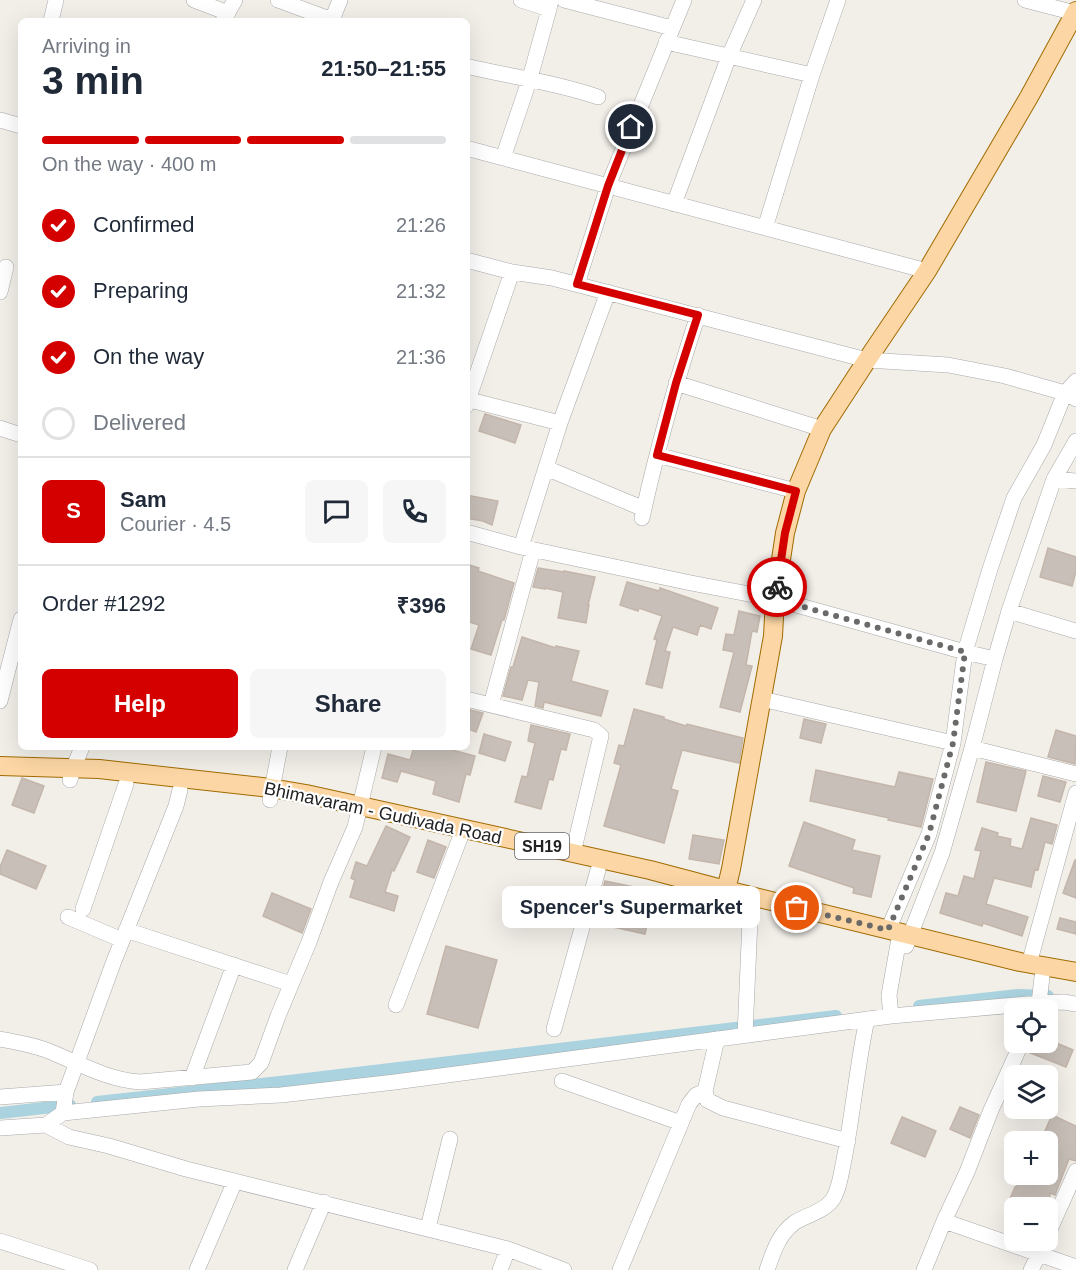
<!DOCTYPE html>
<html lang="en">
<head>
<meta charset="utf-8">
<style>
  body { margin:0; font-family:Arial,sans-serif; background:#f6f6f7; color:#1f2937; height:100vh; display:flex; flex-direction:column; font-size:22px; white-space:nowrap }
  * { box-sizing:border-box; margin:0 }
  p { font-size:20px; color:#747a83 }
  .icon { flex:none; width:33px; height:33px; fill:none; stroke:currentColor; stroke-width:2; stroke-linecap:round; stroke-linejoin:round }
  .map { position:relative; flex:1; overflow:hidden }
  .details { position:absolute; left:18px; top:18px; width:452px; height:732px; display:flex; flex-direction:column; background:#fff; border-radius:9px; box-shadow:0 6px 24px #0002 }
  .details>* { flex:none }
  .buttons { position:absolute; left:1004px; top:999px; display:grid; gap:12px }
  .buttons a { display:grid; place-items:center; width:54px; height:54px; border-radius:9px; background:#fff; box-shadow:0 6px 24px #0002; font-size:30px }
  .pin { position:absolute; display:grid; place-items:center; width:51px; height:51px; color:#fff; margin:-26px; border:3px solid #fff; border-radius:50%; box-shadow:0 2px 6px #0007 }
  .courier { position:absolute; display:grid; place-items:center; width:60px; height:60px; margin:-30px; border:4px solid #d40000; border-radius:50%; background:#fff; color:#222; box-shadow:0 2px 8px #0007 }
  .bubble { position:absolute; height:42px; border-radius:9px; background:#fff; box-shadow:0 6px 24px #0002; font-size:20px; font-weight:800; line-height:42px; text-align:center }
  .overview em { font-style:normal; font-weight:800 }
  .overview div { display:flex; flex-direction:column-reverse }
  .overview { display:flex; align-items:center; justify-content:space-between; height:102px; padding:0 24px }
  h1 { font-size:39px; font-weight:800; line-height:45px }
  .bar { display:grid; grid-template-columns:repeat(4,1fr); gap:9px 6px; align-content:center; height:72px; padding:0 24px }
  .bar i { height:8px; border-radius:4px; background:#e0e1e3 }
  .bar .on { background:#d40000 }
  .bar p { grid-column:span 4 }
  .line { display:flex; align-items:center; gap:15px; padding:0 24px; border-top:2px solid #e0e1e3 }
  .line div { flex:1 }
  .round { display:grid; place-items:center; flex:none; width:63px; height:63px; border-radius:9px; background:#f6f6f7 }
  ol { padding:0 24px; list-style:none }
  li { display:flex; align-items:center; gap:18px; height:66px }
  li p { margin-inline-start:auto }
  li .icon { padding:6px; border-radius:50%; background:#d40000; color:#fff; stroke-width:4 }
  li:last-child { color:#747a83 }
  li i { width:33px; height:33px; border:3px solid #e0e1e3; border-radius:50% }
  .primary-button { display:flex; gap:12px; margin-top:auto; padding:12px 24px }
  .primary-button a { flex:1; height:69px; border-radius:9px; background:#d40000; color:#fff; font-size:24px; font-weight:800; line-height:69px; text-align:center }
  .primary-button a+a { background:#f6f6f7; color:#1f2937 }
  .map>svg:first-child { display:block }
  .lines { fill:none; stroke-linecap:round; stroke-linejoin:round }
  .canal { stroke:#aad3df; stroke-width:12 }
  .building { fill:#c7bfb8; stroke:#c4b6ab; stroke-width:1.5 }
  .minor-casing { stroke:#a9a9a9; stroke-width:16 }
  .major-casing { stroke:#a06b00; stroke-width:20 }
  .minor { stroke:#fff; stroke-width:15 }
  .major { stroke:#fcd6a4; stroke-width:18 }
  .done { stroke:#6b6a68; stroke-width:6; stroke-dasharray:0 10.8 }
  .route { stroke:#d40000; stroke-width:8 }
  .labels { text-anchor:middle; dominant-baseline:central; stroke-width:4.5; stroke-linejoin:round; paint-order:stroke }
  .shield { fill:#fff; stroke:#646464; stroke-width:1.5 }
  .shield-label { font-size:16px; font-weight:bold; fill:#222 }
  .street-label { font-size:18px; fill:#222; stroke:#fff }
</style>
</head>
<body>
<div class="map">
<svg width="1076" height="1270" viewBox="0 0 1076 1270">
  <rect width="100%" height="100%" fill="#f2efe9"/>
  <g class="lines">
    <path class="canal" d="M919 1006 1018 995 1048 996
      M97 1102 289 1081 836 1016
      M0 1113 70 1105"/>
  </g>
  <path class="building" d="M485 414 521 425 515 443 479 431Z
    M466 495 498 501 492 525 483 521 466 518Z
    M1048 548 1076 557V571L1072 586 1040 577Z
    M466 564 479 568 478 571 514 583 504 620H502L491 655 471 649 479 625 466 621Z
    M538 568 564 572V571L595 577 588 605H589L586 623 558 618 563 592 545 588V589L533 587Z
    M627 582 659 591 660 588 718 608 711 629 700 625 697 635 673 627 665 651 670 652 662 688 646 684 657 640 654 639 662 616 639 608 638 611 620 605Z
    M739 611 760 616 757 632 752 631 746 665 752 666 740 712 720 707 734 652 723 650 726 634 734 635Z
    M522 637 556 648V646L579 651 571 681 608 691 601 716 544 702 543 708 535 706 539 682 528 680 522 700 503 696 511 667H513Z
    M466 709 483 713 476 732 466 728Z
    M634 709 664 717V719L686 726 687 724 743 738 739 763 682 750 671 789 678 791 664 843 604 826 621 765 614 763 619 745 624 746Z
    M804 719 826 724 821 743 800 738Z
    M531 725 570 734 566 750 561 749 553 780 549 779 541 809 515 802 522 776 527 777 535 743 528 741Z
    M1056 730 1076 736 1075 764 1048 757Z
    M484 734 511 742 505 761 479 753Z
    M414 747H441L475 756 470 775 466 774 459 802 433 794 436 781 401 771 397 782 382 778 388 754 410 760Z
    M986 762 1026 771 1016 811 977 802Z
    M816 770 895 787 899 772 933 779 921 827 888 820 889 818 810 801Z
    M1043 776 1066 782 1060 802 1038 796Z
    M22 778 44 786 34 813 12 805Z
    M1031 818 1057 825 1052 844 1045 842 1038 870 1035 869 1031 887 994 878 986 904 1028 917 1022 936 983 923 982 926 940 913 946 893 958 896 964 876 974 879 981 851 975 850 982 828 998 833 997 836 1011 839 1010 846 1022 849Z
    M804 822 855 840 852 850 880 856 871 897 853 893 854 888 789 866Z
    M386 826 410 837 394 871 392 870 385 892 398 896 394 911 350 897 355 880 351 878 356 862 367 866Z
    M693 835 724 840 719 864 689 859Z
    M428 840 446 847 434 878 417 872Z
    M7 850 46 866 36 889 0 874V867Z
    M1075 860H1076V898L1063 893Z
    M605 881 654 891 645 934 595 923Z
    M272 893 311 909 302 933 263 916Z
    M1060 918 1076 922V934L1057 929Z
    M446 946 497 960 478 1028 427 1014Z
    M1047 1039 1073 1050 1066 1067 1028 1052 1032 1042H1047Z
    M960 1107 979 1115 970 1138 950 1129Z
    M1052 1115 1076 1126V1161L1069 1159 1055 1195 1050 1193 1049 1208H1006L1015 1187 1016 1188 1021 1174H1047V1142H1040Z
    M902 1117 936 1131 925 1157 891 1143Z"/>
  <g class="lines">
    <defs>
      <path id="minor" d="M194 0 228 13
        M278 0 335 21
        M521 0 549 9 551 0
        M564 0 672 28
        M1025 0 1075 13
        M332 20 340 0
        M51 21 56 0
        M223 21 235 0
        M666 42 812 75
        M466 66C511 77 555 82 598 97
        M0 120 21 126
        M466 148 927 271
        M503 158 530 78 549 9
        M674 204 729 56 754 0
        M765 228 812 75 838 0
        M466 260 512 272 552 278 867 360 948 365 1005 376 1065 393 1076 399
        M577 284 608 186 684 0
        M0 292 6 267
        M676 383 822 429
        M466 399 560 423
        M466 406 512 272
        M0 428 21 435
        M657 455 796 491
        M546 468 644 509
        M1054 479 1076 481
        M642 518C657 449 676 382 698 315
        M466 532 521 547 691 583 775 599 965 652 995 659
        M521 547 560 423 608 292
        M1009 611 1076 631
        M466 699 594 730 601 736 573 853
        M762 699 953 743
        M0 701 21 619
        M491 705 533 550
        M972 748 1076 774
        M70 780 73 769 82 747
        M270 800 280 747
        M83 909 126 784
        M68 917 122 940
        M126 930 291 984
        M888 930 929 834 953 743 965 652 990 569 1014 498 1044 445 1065 393 1076 381
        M906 946 942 853 972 748 995 659 1009 611 1054 479 1076 441
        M1029 964 1076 793
        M396 1005 460 838
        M1036 1010 1039 1003 1042 977
        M891 1016 889 995 900 933
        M554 1029 598 870
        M745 1035 751 897
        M0 1039C15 1042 32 1045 46 1050 77 1062 107 1080 140 1082L252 1072 261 1063 278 1016 309 942 331 882 355 827 374 747
        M717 1039 705 1091 707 1100 723 1108 848 1141
        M192 1078 234 965
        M562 1081 681 1123
        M0 1097 66 1092
        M63 1113 66 1092 114 961 176 806 180 790
        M46 1125 69 1137 109 1146 186 1169 508 1249 564 1270
        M0 1128 46 1125 63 1113 199 1099 281 1095 395 1082 891 1016 1039 1003 1064 1002 1076 1004
        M944 1221 1076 1267
        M428 1228 450 1139
        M1047 1236 1076 1171
        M0 1241 90 1270
        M197 1270 235 1181
        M295 1270 324 1202
        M500 1270 508 1249
        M620 1270 689 1104 696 1095 705 1091
        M767 1270C773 1253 778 1235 794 1223 806 1215 824 1212 833 1199 840 1188 841 1173 844 1160 853 1113 857 1066 867 1019
        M924 1270 944 1221 967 1172 991 1110 1022 1042
        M1031 1270 1043 1246"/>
      <path id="major" d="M0 766 99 769 271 788 306 794 650 870 718 888 1020 962 1076 972
        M726 890 731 869 773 636 775 599 785 533 796 491 822 429 867 360 927 271 1029 97 1076 11"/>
    </defs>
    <use href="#minor" class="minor-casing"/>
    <use href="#major" class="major-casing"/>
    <use href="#minor" class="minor"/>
    <use href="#major" class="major"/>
  </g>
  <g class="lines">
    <path class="done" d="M777 587 775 599 965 652 953 743 929 834 888 930 797 908"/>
    <path class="route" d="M631 127 608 186 577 284 698 315 676 383 657 455 796 491 785 533 777 587"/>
  </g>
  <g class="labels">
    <rect class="shield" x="515" y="833" width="54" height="26" rx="4.5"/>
    <g class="shield-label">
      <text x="542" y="846">SH19</text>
    </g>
    <g class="street-label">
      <text transform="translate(383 813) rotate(12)">Bhimavaram - Gudivada Road</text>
    </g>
  </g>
</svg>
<div class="buttons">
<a><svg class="icon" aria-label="locate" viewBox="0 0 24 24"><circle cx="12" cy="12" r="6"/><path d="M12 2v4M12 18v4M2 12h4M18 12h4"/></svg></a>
<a><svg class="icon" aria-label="layers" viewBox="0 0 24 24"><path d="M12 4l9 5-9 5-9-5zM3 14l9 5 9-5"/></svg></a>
<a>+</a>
<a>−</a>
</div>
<div class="pin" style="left:797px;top:908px;background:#ea580c"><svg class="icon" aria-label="bag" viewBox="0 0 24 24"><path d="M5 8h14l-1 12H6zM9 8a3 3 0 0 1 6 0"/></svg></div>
<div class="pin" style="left:631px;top:127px;background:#1f2937"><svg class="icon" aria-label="home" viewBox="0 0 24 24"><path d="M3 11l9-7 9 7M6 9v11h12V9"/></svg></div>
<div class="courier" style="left:777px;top:587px"><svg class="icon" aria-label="bike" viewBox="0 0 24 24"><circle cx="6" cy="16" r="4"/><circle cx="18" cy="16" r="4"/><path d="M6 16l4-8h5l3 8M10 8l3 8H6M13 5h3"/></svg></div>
<div class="bubble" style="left:502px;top:886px;width:258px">Spencer's Supermarket</div>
<section class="details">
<div class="overview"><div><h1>3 min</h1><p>Arriving in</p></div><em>21:50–21:55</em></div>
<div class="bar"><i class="on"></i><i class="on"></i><i class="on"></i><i></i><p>On the way · 400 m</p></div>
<ol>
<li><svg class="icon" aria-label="check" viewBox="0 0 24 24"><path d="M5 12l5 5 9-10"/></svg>Confirmed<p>21:26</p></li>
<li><svg class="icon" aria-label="check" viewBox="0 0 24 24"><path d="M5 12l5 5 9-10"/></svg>Preparing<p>21:32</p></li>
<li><svg class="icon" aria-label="check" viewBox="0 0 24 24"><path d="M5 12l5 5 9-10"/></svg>On the way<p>21:36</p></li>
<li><i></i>Delivered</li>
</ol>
<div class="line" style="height:108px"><b class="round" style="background:#d40000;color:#fff">S</b><div><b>Sam</b><p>Courier · 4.5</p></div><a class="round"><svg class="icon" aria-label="chat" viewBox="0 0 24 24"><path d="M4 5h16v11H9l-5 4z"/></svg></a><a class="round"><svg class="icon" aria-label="phone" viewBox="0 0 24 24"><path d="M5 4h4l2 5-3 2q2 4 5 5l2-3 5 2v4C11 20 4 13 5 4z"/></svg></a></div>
<div class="line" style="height:78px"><div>Order #1292</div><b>₹396</b></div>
<div class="primary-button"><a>Help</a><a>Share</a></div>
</section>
</div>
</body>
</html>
